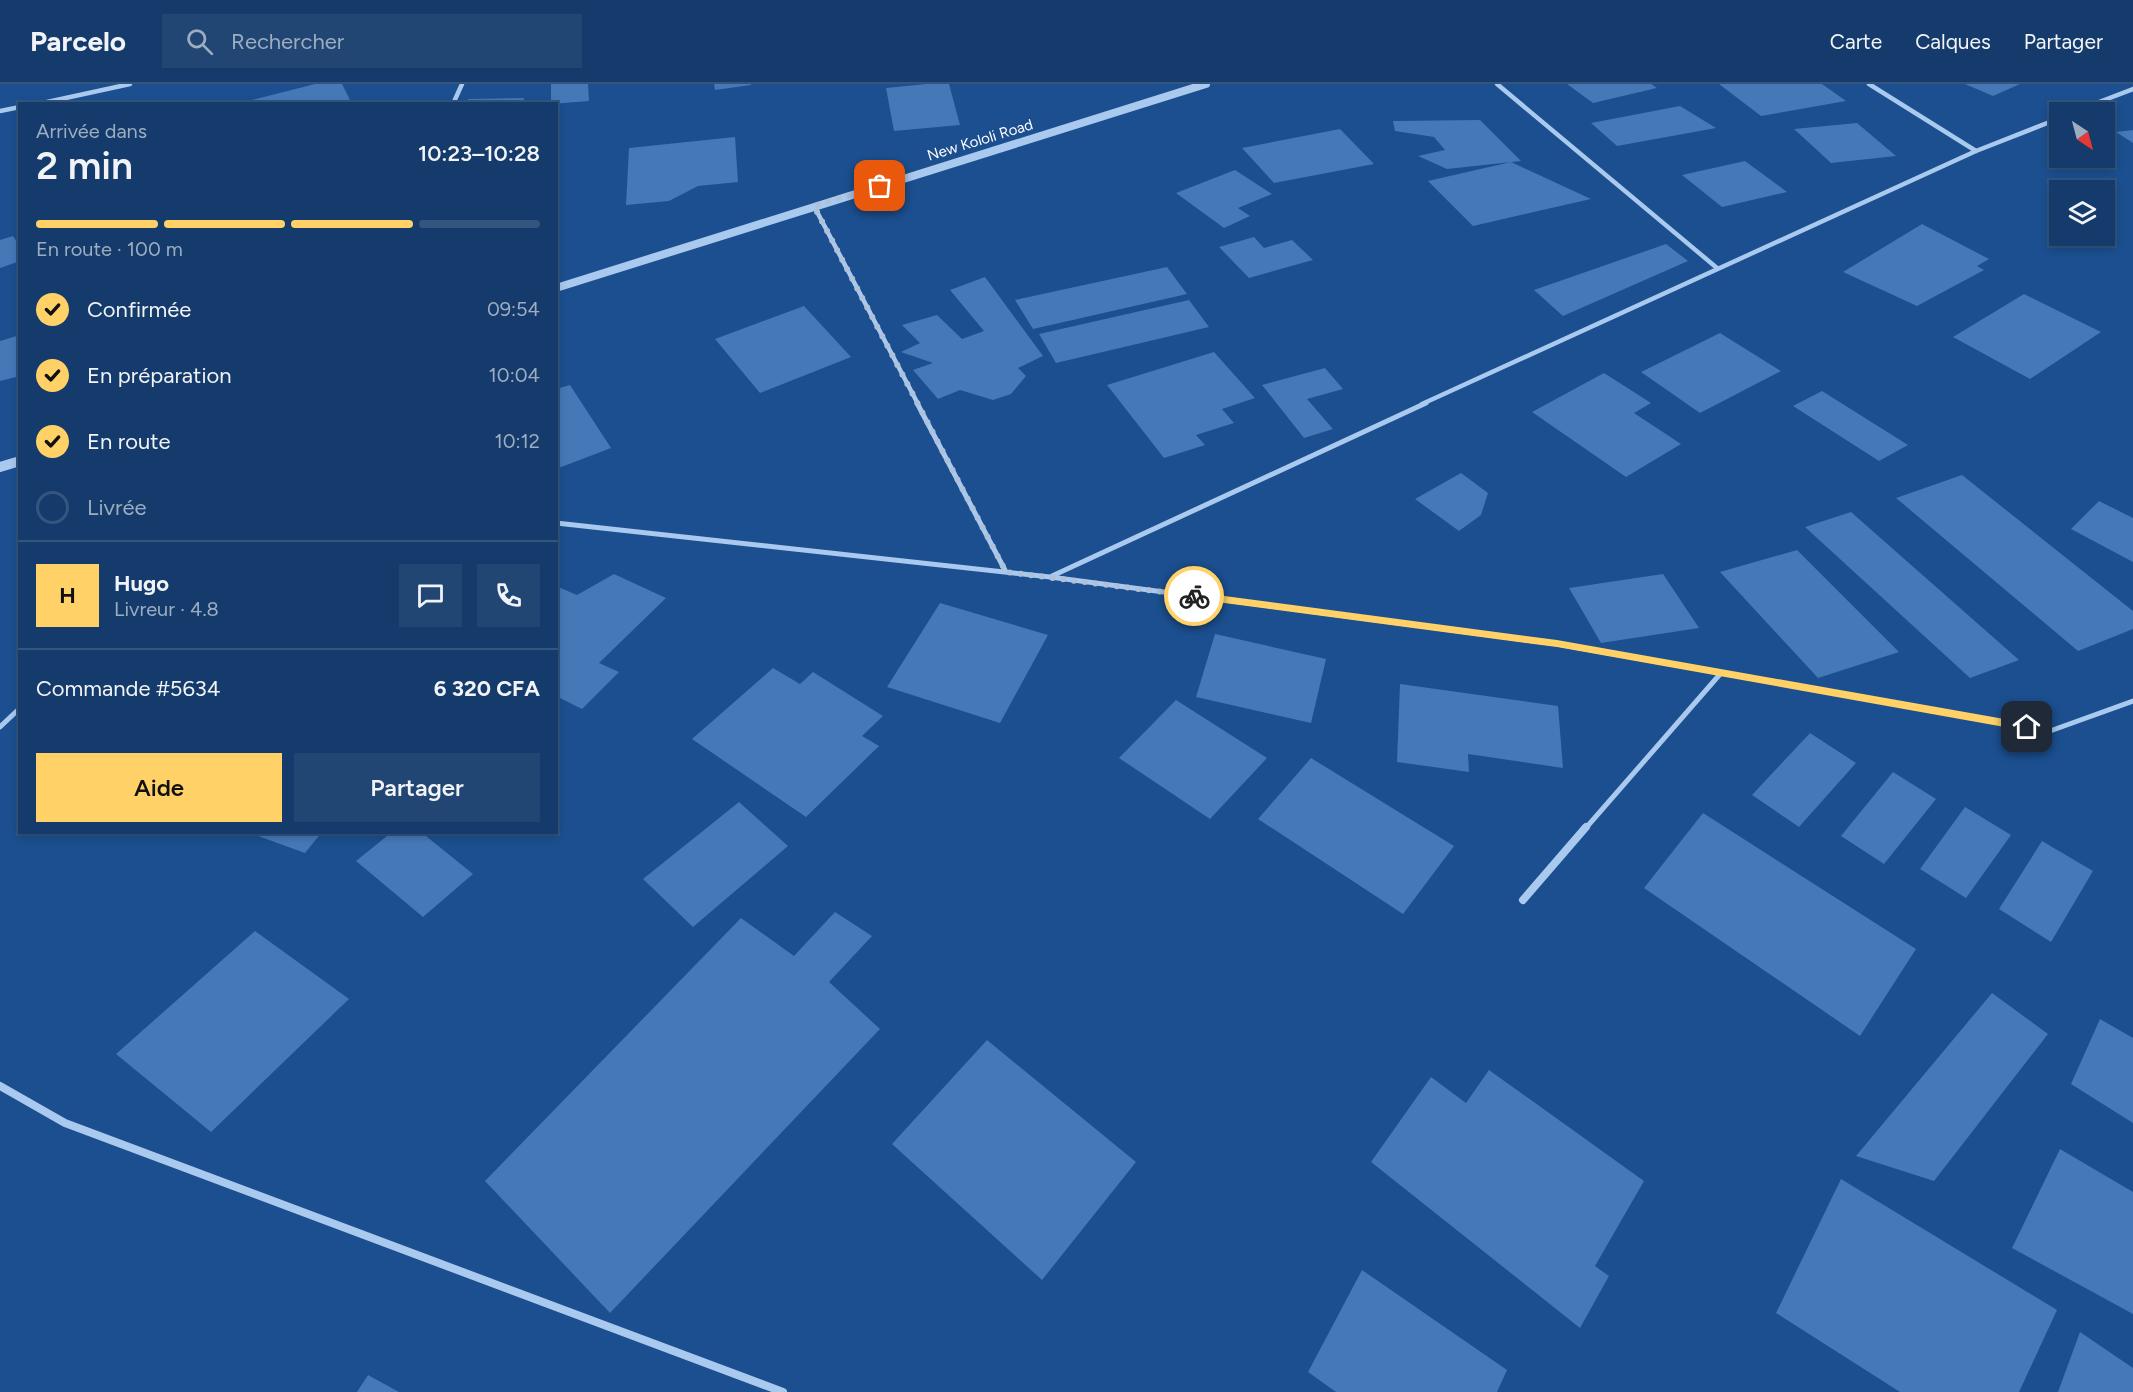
<!DOCTYPE html>
<html lang="fr">
<head>
<meta charset="utf-8">
<style>
  body { margin:0; font-family:Figtree,sans-serif; background:#214673; color:#f1f3f6; height:100vh; display:flex; flex-direction:column; font-size:22px; white-space:nowrap }
  * { box-sizing:border-box; margin:0 }
  p { font-size:20px; color:#9dadc1 }
  .icon { flex:none; width:33px; height:33px; fill:none; stroke:currentColor; stroke-width:2; stroke-linecap:round; stroke-linejoin:round }
  .map { position:relative; flex:1; overflow:hidden }
  .side { position:absolute; left:18px; top:18px; width:540px; height:732px; display:flex; flex-direction:column; background:#143b6b; border-radius:0px; box-shadow:0 3px 9px #0003,0 0 0 2px #33557e }
  .side>* { flex:none }
  .needle { width:39px; rotate:144deg }
  .tools { position:absolute; left:2049px; top:18px; display:grid; gap:12px }
  .tools a { display:grid; place-items:center; width:66px; height:66px; border-radius:0px; background:#143b6b; box-shadow:0 3px 9px #0003,0 0 0 2px #33557e; font-size:30px }
  .pin { position:absolute; display:grid; place-items:center; width:51px; height:51px; color:#fff; margin:-26px; border-radius:12px; box-shadow:0 3px 9px #0006 }
  .courier { position:absolute; display:grid; place-items:center; width:60px; height:60px; margin:-30px; border:4px solid #ffd166; border-radius:50%; background:#fff; color:#222; box-shadow:0 2px 8px #0007 }
  .head em { font-style:normal; font-weight:600 }
  .head div { display:flex; flex-direction:column-reverse }
  .head { display:flex; align-items:center; justify-content:space-between; height:102px; padding:0 18px }
  h1 { font-size:39px; font-weight:600; line-height:45px }
  .bar { display:grid; grid-template-columns:repeat(4,1fr); gap:9px 6px; align-content:center; height:72px; padding:0 18px }
  .bar i { height:8px; border-radius:4px; background:#33557e }
  .bar .selected { background:#ffd166 }
  .bar p { grid-column:span 4 }
  .line { display:flex; align-items:center; gap:15px; padding:0 18px; border-top:2px solid #33557e }
  .line div { flex:1 }
  .round { display:grid; place-items:center; flex:none; width:63px; height:63px; border-radius:0px; background:#214673 }
  ol { padding:0 18px; list-style:none }
  li { display:flex; align-items:center; gap:18px; height:66px }
  li p { margin-inline-start:auto }
  li .icon { padding:6px; border-radius:50%; background:#ffd166; color:#111; stroke-width:4 }
  li:last-child { color:#9dadc1 }
  li i { width:33px; height:33px; border:3px solid #33557e; border-radius:50% }
  .action { display:flex; gap:12px; margin-top:auto; padding:12px 18px }
  .action a { flex:1; height:69px; border-radius:0px; background:#ffd166; color:#111; font-size:24px; font-weight:600; line-height:69px; text-align:center }
  .action a+a { background:#214673; color:#f1f3f6 }
  header { display:flex; align-items:center; gap:36px; box-sizing:border-box; height:84px; padding:0 30px; background:#143b6b; border-bottom:2px solid #33557e }
  header strong { font-size:28px }
  nav { display:flex; gap:33px; margin-inline-start:auto; font-size:21px }
  .search { width:420px; height:54px; background:#214673; display:flex; align-items:center; gap:15px; box-sizing:border-box; padding:0 21px; border-radius:0px; color:#9dadc1; font-size:22px }
  .map>svg:first-child { display:block }
  .building { fill:#4478b7 }
  .lines { fill:none; stroke-linecap:round; stroke-linejoin:round }
  .minor-far2 { stroke:#a9c9ee; stroke-width:4.5 }
  .minor-far1 { stroke:#a9c9ee; stroke-width:5 }
  .minor { stroke:#a9c9ee; stroke-width:8 }
  .tertiary-far1 { stroke:#a9c9ee; stroke-width:8 }
  .tertiary { stroke:#a9c9ee; stroke-width:10 }
  .route { fill:#ffd166 }
  .done { stroke:#afc1d8; stroke-width:6; stroke-dasharray:0 10.8 }
  .labels { text-anchor:middle; dominant-baseline:central; stroke-width:5; stroke-linejoin:round; paint-order:stroke }
  .far-street-label { font-size:15px; fill:#fff; stroke:#1b4f8f }
</style>
</head>
<body>
<header>
<strong>Parcelo</strong>
<div class="search"><svg class="icon" aria-label="search" viewBox="0 0 24 24"><circle cx="10" cy="10" r="6"/><path d="M15 15l6 6"/></svg>Rechercher</div>
<nav><a>Carte</a><a>Calques</a><a>Partager</a></nav>
</header>
<div class="map">
<svg width="2133" height="1308" viewBox="0 0 2133 1308">
  <rect width="100%" height="100%" fill="#1b4f8f"/>
  <path class="building" d="M315 0H342L352 20H236Z
    M551 0H588L589 17 551 20Z
    M714 0H751V1L715 6Z
    M927 0H949L960 41 894 47 886 4Z
    M1567 0H1651L1657 4 1593 19Z
    M1719 0H1822L1846 17 1761 32Z
    M1965 0H2020L1993 12Z
    M524 14 523 20H468V15Z
    M1680 22 1716 44 1617 62 1591 39Z
    M1480 36 1521 77 1447 85 1418 72 1445 66 1434 53 1395 47 1393 37Z
    M1857 39 1896 72 1831 79 1794 45Z
    M1340 45 1374 80 1274 99 1242 64Z
    M2133 46V59L2116 48Z
    M735 53 738 98 698 102 669 117 626 121 629 64Z
    M1745 77 1787 108 1722 123 1682 91Z
    M1511 78 1591 115 1473 142 1428 97Z
    M1235 86 1272 110 1238 124 1250 132 1224 144 1176 109Z
    M1922 140 1989 175 1977 182 1984 186 1917 222 1843 188Z
    M13 152 20 162V177L0 184V156Z
    M1254 153 1264 164 1292 156 1313 176 1249 194 1219 163Z
    M1666 160 1688 177 1563 232 1534 206Z
    M1167 183 1187 210 1033 245 1015 216Z
    M985 193 1043 272 1018 284 1026 292 1011 310 993 316 960 306 938 315 913 286 933 279 901 268 920 259 902 241 937 231 962 255 984 247 950 206Z
    M2024 210 2101 248 2030 295 1953 253Z
    M1189 216 1209 243 1056 279 1039 250Z
    M804 222 851 273 760 309 715 255Z
    M1720 249 1781 287 1700 329 1641 288Z
    M20 251V292L0 297V257Z
    M1214 268 1255 314 1222 325 1234 339 1196 351 1205 361 1164 374 1107 301Z
    M1325 284 1343 305 1307 315 1333 345 1304 354 1262 301Z
    M1604 289 1651 319 1634 329 1681 360 1626 393 1532 328Z
    M570 301 611 364 556 385V305Z
    M1822 307 1908 361 1879 377 1793 322Z
    M1461 389 1488 409 1481 431 1459 447 1415 415Z
    M1962 391 2133 527V545L2078 567 1896 414Z
    M2099 417 2133 434V478L2071 445Z
    M1851 428 2019 576 1970 594 1805 443Z
    M1797 466 1899 568 1818 594 1720 488Z
    M614 490 666 514 599 579 619 588 582 625 556 612V502L577 511Z
    M1663 490 1699 544 1601 559 1569 504Z
    M940 519 1048 551 1000 639 887 603Z
    M1215 550 1326 575 1311 639 1196 613Z
    M773 584 800 600 813 588 883 632 862 652 879 662 806 733 692 655Z
    M1400 600 1558 622 1563 684 1468 670 1469 688 1397 678Z
    M1176 616 1267 674 1210 735 1119 674Z
    M1810 649 1856 679 1799 743 1752 711Z
    M1311 674 1454 762 1403 830 1258 735Z
    M1893 688 1936 715 1884 780 1841 752Z
    M739 718 788 762 693 843 643 795Z
    M1965 723 2011 751 1966 814 1920 785Z
    M1703 729 1916 865 1860 952 1644 804Z
    M247 748H322L305 769Z
    M392 748H421L473 790 423 833 356 777Z
    M2042 757 2093 787 2051 858 1999 825Z
    M835 828 872 852 829 898 880 945 610 1229 485 1097 741 834 794 872Z
    M255 847 349 915 211 1048 116 970Z
    M1992 909 2048 950 1934 1097 1856 1072Z
    M2100 935 2133 954V1039L2071 1000Z
    M987 956 1136 1078 1042 1196 892 1060Z
    M1489 986 1644 1097 1595 1182 1609 1192 1580 1244 1371 1078 1431 993 1466 1019Z
    M2060 1065 2133 1108V1230L2012 1164Z
    M1841 1095 2057 1226 2019 1308H1900L1776 1229Z
    M1362 1186 1507 1286 1497 1308H1336L1308 1288Z
    M2080 1248 2133 1284V1308H2058Z
    M368 1291 399 1308H357Z"/>
  <g class="lines">
    <path class="minor-far2" d="M1497 0 1717 184
      M1869 0 1976 67
      M38 20 130 0
      M453 20 462 0
      M0 27 20 23
      M2073 28 2133 5
      M814 122 918 320
      M1422 320 1976 67 2060 34"/>
    <path class="minor-far1" d="M917 319 1006 488
      M556 439 1050 493 1557 560 2050 647 2133 617
      M1052 492 1426 319
      M0 643 20 624
      M1585 745 1721 589"/>
    <path class="minor" d="M1523 816 1586 743
      M0 1002 65 1039 783 1308"/>
    <path class="tertiary-far1" d="M556 204 1206 0"/>
    <path class="tertiary" d="M0 383 20 377"/>
  </g>
  <path class="route" d="M1194 508 1557 556 2027 639 2032 643 2027 647 1557 563 1194 515 1189 512Z"/>
  <g class="lines">
    <path class="done" d="M880 102 814 122 1006 488 1194 512"/>
  </g>
  <g class="labels">
    <g class="far-street-label">
      <text transform="translate(980 56) rotate(-17)">New Kololi Road</text>
    </g>
  </g>
</svg>
<div class="tools">
<a><svg class="needle" viewBox="-14 -14 28 28"><path d="M0-13l5 13h-10z" fill="#e53935"/><path d="M0 13l5-13h-10z" fill="#9dadc1"/></svg></a>
<a><svg class="icon" aria-label="layers" viewBox="0 0 24 24"><path d="M12 4l9 5-9 5-9-5zM3 14l9 5 9-5"/></svg></a>
</div>
<div class="pin" style="left:880px;top:102px;background:#ea580c"><svg class="icon" aria-label="bag" viewBox="0 0 24 24"><path d="M5 8h14l-1 12H6zM9 8a3 3 0 0 1 6 0"/></svg></div>
<div class="pin" style="left:2027px;top:643px;background:#1f2937"><svg class="icon" aria-label="home" viewBox="0 0 24 24"><path d="M3 11l9-7 9 7M6 9v11h12V9"/></svg></div>
<div class="courier" style="left:1194px;top:512px"><svg class="icon" aria-label="bike" viewBox="0 0 24 24"><circle cx="6" cy="16" r="4"/><circle cx="18" cy="16" r="4"/><path d="M6 16l4-8h5l3 8M10 8l3 8H6M13 5h3"/></svg></div>
<section class="side">
<div class="head"><div><h1>2 min</h1><p>Arrivée dans</p></div><em>10:23–10:28</em></div>
<div class="bar"><i class="selected"></i><i class="selected"></i><i class="selected"></i><i></i><p>En route · 100 m</p></div>
<ol>
<li><svg class="icon" aria-label="check" viewBox="0 0 24 24"><path d="M5 12l5 5 9-10"/></svg>Confirmée<p>09:54</p></li>
<li><svg class="icon" aria-label="check" viewBox="0 0 24 24"><path d="M5 12l5 5 9-10"/></svg>En préparation<p>10:04</p></li>
<li><svg class="icon" aria-label="check" viewBox="0 0 24 24"><path d="M5 12l5 5 9-10"/></svg>En route<p>10:12</p></li>
<li><i></i>Livrée</li>
</ol>
<div class="line" style="height:108px"><b class="round" style="background:#ffd166;color:#111">H</b><div><b>Hugo</b><p>Livreur · 4.8</p></div><a class="round"><svg class="icon" aria-label="chat" viewBox="0 0 24 24"><path d="M4 5h16v11H9l-5 4z"/></svg></a><a class="round"><svg class="icon" aria-label="phone" viewBox="0 0 24 24"><path d="M5 4h4l2 5-3 2q2 4 5 5l2-3 5 2v4C11 20 4 13 5 4z"/></svg></a></div>
<div class="line" style="height:78px"><div>Commande #5634</div><b>6 320 CFA</b></div>
<div class="action"><a>Aide</a><a>Partager</a></div>
</section>
</div>
</body>
</html>
